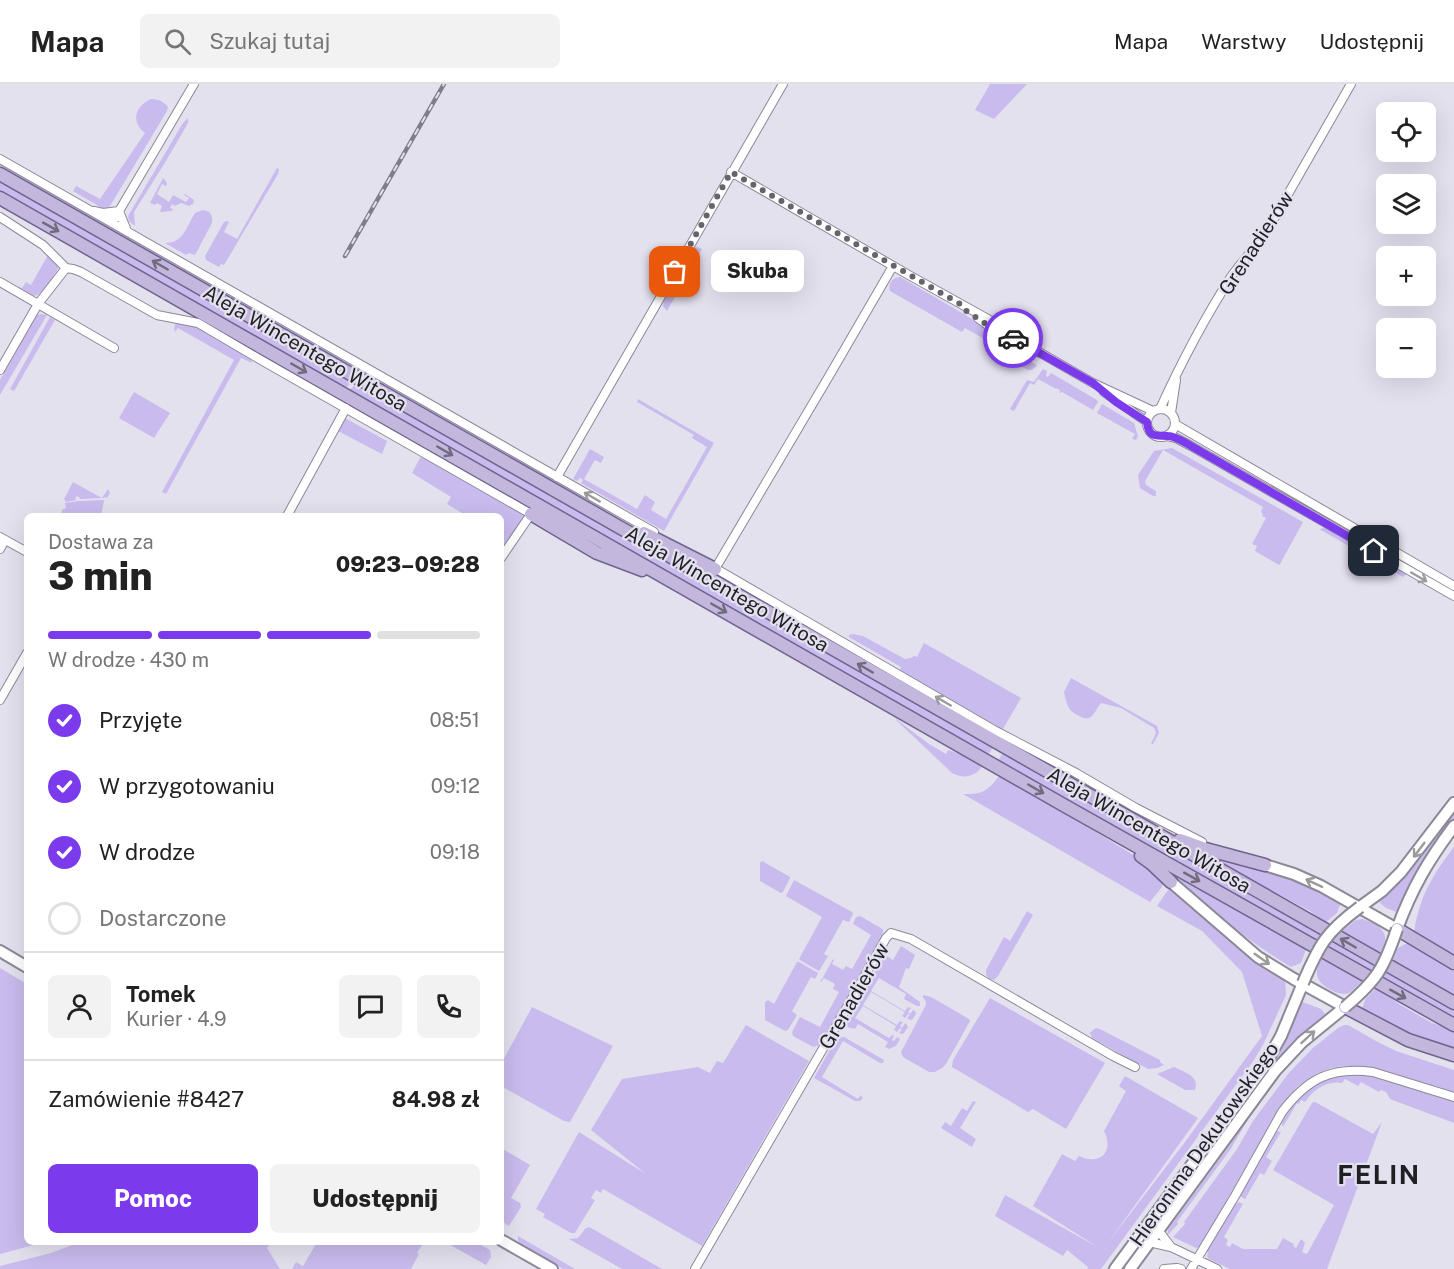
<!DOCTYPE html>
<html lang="pl">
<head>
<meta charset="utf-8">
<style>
  body { margin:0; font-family:"Public Sans",sans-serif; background:#f2f2f2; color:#222; height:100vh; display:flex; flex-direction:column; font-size:22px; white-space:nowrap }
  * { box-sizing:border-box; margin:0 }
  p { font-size:20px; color:#767676 }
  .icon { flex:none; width:33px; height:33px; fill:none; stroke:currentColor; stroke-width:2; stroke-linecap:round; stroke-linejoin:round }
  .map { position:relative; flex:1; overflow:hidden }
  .panel { position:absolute; left:24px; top:429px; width:480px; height:732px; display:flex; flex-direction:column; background:#fff; border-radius:9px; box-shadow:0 6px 24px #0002 }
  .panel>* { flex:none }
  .controls { position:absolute; left:1376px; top:18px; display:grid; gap:12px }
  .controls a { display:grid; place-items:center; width:60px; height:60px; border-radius:9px; background:#fff; box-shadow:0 6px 24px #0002; font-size:30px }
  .pin { position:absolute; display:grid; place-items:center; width:51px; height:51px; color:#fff; margin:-26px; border-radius:12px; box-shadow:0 3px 9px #0006 }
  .courier { position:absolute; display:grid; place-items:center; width:60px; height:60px; margin:-30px; border:4px solid #7c3aed; border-radius:50%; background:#fff; color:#222; box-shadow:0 2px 8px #0007 }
  .bubble { position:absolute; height:42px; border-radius:9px; background:#fff; box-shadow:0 6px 24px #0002; font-size:20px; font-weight:800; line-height:42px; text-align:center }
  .headline em { font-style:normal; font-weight:800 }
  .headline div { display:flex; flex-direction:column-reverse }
  .headline { display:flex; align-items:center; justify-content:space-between; height:102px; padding:0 24px }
  h1 { font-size:39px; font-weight:800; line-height:45px }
  .bar { display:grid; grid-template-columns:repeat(4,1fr); gap:9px 6px; align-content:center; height:72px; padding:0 24px }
  .bar i { height:8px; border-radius:4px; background:#e0e0e0 }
  .bar .active { background:#7c3aed }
  .bar p { grid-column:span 4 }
  .line { display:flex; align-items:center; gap:15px; padding:0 24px; border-top:2px solid #e0e0e0 }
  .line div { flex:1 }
  .round { display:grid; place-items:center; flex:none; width:63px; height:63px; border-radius:9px; background:#f2f2f2 }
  ol { padding:0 24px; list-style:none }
  li { display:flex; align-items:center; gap:18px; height:66px }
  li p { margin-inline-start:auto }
  li .icon { padding:6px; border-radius:50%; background:#7c3aed; color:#fff; stroke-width:4 }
  li:last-child { color:#767676 }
  li i { width:33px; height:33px; border:3px solid #e0e0e0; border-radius:50% }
  .primary-button { display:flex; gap:12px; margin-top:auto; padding:12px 24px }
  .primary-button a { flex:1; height:69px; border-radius:9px; background:#7c3aed; color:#fff; font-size:24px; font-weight:800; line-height:69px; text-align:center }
  .primary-button a+a { background:#f2f2f2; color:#222 }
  header { display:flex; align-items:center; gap:36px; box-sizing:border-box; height:84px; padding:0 30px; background:#fff; border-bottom:2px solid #e0e0e0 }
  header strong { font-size:28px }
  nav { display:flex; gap:33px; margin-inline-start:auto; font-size:21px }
  .search { width:420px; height:54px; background:#f2f2f2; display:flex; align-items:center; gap:15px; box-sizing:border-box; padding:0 21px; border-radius:9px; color:#767676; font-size:22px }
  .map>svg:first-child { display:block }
  .green { fill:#c9bbed }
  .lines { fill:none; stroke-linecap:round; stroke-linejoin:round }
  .street-casing { stroke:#8c8896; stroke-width:10 }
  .secondary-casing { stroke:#8c8896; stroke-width:14 }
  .primary-casing { stroke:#70638d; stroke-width:15 }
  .street { stroke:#fff; stroke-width:8 }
  .secondary { stroke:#fff; stroke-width:10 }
  .primary { stroke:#c3b7dd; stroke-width:12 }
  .rail-casing { stroke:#7f7d87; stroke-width:4.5 }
  .rail { stroke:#e4e1ef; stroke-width:2; stroke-dasharray:7; stroke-linecap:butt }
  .secondary-bridge-casing { stroke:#8c8896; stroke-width:14; stroke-linecap:butt }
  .secondary-bridge { stroke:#fff; stroke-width:10 }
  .oneway { stroke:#726b80 }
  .oneway2 { stroke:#9b9a9c }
  .done { stroke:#65636b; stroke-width:6; stroke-dasharray:0 10.8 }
  .route { stroke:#7c3aed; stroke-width:8 }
  .labels { text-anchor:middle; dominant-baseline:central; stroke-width:4.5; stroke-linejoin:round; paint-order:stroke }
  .street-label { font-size:20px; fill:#201f24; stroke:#e4e1ef }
  .district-label { font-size:26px; font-weight:bold; letter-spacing:1.5px; fill:#201f24; stroke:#e4e1ef }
</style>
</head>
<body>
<header>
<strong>Mapa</strong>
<div class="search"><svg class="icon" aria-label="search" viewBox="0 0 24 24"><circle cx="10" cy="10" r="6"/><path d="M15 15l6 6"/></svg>Szukaj tutaj</div>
<nav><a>Mapa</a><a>Warstwy</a><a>Udostępnij</a></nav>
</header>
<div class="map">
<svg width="1454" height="1185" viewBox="0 0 1454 1185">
  <rect width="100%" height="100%" fill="#e4e1ef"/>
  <path class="green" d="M990 0H1027L994 35 975 26Z
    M151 15C158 15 163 17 168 23L167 27 110 122 108 124H102L73 107 76 102 100 115 145 49C131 38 134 23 151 15Z
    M188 34V39L166 77 134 128 135 142 129 137 128 132 183 39Z
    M0 79 361 286 358 290 67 123 0 82Z
    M277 84 279 85 278 90 224 181 221 180 219 183 206 176 205 172 224 138 227 137 229 138 224 148 237 155Z
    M163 94 166 97 167 100 166 102 162 100 157 110 169 118 173 111 186 118 189 114 184 111 185 110 194 116 193 120 189 122 181 119 175 122 172 120 170 124 173 125 172 127 160 128 162 122 157 119 155 121 150 119Z
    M0 96 354 297 344 305 0 109Z
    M203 126C211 127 213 132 212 139L195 171 189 169 186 171 165 159C184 159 186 143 195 129Z
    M697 163 702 165 667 227 663 222 664 217 693 164Z
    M48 171 57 181 58 184C56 189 43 209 37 211 32 214 24 209 19 206V203L22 204 26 198 31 201Z
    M900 193 969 233 991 248 993 255 991 259 965 244 962 248 890 207C888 199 892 194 900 193Z
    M41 230 47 231 0 311V296L37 231Z
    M50 233 55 236 14 307 10 305Z
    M176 238 192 239 251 274 252 279 241 274 166 410 162 408 234 276 178 244 175 248 174 244Z
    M1001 261 1037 281C1035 284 1032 287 1028 286L1005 273 1003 274 998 271 997 267Z
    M1043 285 1047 287 1046 292 1048 293 1051 289 1097 316 1098 318 1093 326 1062 308 1059 309 1060 306 1056 304V305L1038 295 1034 301 1030 299 1014 327 1010 325 1027 296 1034 298Z
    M365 287 548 392 555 394 631 439 601 424 501 368 462 348 362 292Z
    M357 299 994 662 988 671 348 307Z
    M134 308 170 329 154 354 119 334Z
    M638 315 714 359 664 447 581 399 583 396 580 394 577 397 573 395 590 365 604 373 601 379 595 376 584 395 637 425 645 411 655 418 651 426 666 435 707 363 692 354 694 351 637 318Z
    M1102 320 1134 339 1138 352 1136 356 1132 355 1135 350 1097 329Z
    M343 333 387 357 382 370 336 346Z
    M1172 364 1303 438 1280 480 1279 481 1255 467 1257 462 1252 460 1266 434 1262 432 1263 430 1261 428 1263 423 1163 366 1145 397 1146 401 1156 407V412H1153L1140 404 1138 391 1154 367Z
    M424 372 519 427 523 432V435L501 469V432H467L447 420 451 413 412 389 420 374Z
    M73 398 102 414 108 405 110 409 107 414 105 413 104 414 80 415V414L77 412 75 415 76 416 66 418 64 415Z
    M103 416 104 417 101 432H62V426L66 424 65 419 79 417Z
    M629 443 683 471 1195 758 1181 753 1038 674 968 639Z
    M1324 444H1328L1407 490 1403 493 1319 445Z
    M853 550 863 552 905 575 911 574 914 572 917 573 924 559 1021 614 1003 645C968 628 932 609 900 586L901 583 849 553V551Z
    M1071 594 1157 642 1159 649 1153 660H1151L1156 649 1154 644 1121 624 1101 619C1097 623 1095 631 1089 634 1085 635 1083 634 1079 632 1067 626 1067 620 1064 608Z
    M896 635 929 660 946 670 948 666 976 675 984 680C976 692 966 696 952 689L896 636Z
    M1003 668 1454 924V937L998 677Z
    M1000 690 1137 773 1163 797 1162 803 1150 818 963 710C982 711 990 706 1000 690Z
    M1454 728V736L1430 768 1399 829 1386 824 1379 818 1406 792Z
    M1190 763 1297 796 1341 818 1337 829 1325 839 1310 827 1278 810 1263 805Z
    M1454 763V873L1414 849C1419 813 1432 792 1454 763Z
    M1150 774 1307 863 1301 879 1291 883C1239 852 1195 813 1150 774Z
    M762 777 790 793V794L783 808 781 809 760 797V779Z
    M794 796 852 828 853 830 849 838 843 836 824 870 828 872 819 887 800 876 799 875 822 833 786 812Z
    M1168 806H1174L1285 894 1286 911 1264 959 1254 976 1101 1185H1087L1088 1183 1067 1166 1063 1172 995 1132 1005 1111 1099 1164 1033 1122 1062 1070 1075 1077 1079 1072C1099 1082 1115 1068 1104 1047L1126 1007 1119 1002 1125 992 1198 1034 1107 1160 1185 1058 1262 952 1242 888 1202 847 1157 822Z
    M1027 827 1033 831 998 892 994 896 989 895 986 891V886L1004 853 1010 857Z
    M860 832 881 844 883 846V849L820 961 813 963 793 952 792 948 800 933 820 943 839 908 833 905 835 900 824 894 821 898 820 897 822 895 833 875 834 876 832 880 843 886 846 882 852 885 871 851 853 840 856 833Z
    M1362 835C1372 838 1387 844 1385 857 1384 862 1381 867 1379 871L1340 849 1356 836Z
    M1407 859 1454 887V914L1392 879 1398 864Z
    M901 862 915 871 909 885 906 884 899 903 920 918V922H917L904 915 906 910 879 894 871 907 905 927 908 923 911 924 908 928 910 930 913 926 915 927 916 930 912 936 907 935 910 930H908L905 934 902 932 905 928 871 908 863 921 897 941 900 937 903 938 900 942 902 944 905 939 907 941 908 943 904 949 902 950 899 949 902 945 900 944 897 948 894 946 896 942 863 922 855 934 889 954 892 951 894 952 892 956 894 957 897 953 900 955 896 962 889 965 885 963 888 958 858 940 855 945 843 942 885 871 893 876Z
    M1323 873 1363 896C1359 900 1354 906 1349 909 1339 913 1319 902 1317 891 1316 885 1320 878 1323 873Z
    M797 878H799L818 889 815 895 811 893 792 927 797 931 788 946 785 947 765 936V918L768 916 774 920Z
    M0 884 27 900V1158H45L0 1170Z
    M1377 903 1399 920 1432 939 1454 946V967L1417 956 1361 927 1366 914Z
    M923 911 931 913 969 935 970 937 946 980 942 984 935 988H929L903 973 901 968 926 921V918L923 913Z
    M990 914 1105 979 1066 1045 1033 1025 1028 1028 952 983 953 976Z
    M1300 917 1321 925 1325 930 1292 958 1126 1185H1120L1261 992Z
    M532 923 613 962 570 1038 564 1037 501 1002V980Z
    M1332 939 1334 941 1313 957 1285 985 1249 1034 1230 1066 1177 1138 1178 1140 1167 1152 1168 1145 1229 1062 1243 1038 1268 1004 1299 967Z
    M746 941 809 977 702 1162 603 1105 601 1109 596 1106 591 1114 595 1116 575 1149H571L543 1133 545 1130 536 1125 579 1048 646 1090 591 1046 622 995 698 983 710 989 717 977 723 979Z
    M1348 941 1376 957 1396 967 1454 986V1009L1442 1004 1359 982H1342L1331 984 1317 989 1307 996 1298 1002 1280 1023 1200 1163 1196 1164 1173 1153 1185 1140 1184 1138 1237 1065 1253 1037 1288 990 1313 964 1338 944 1344 941Z
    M1096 944 1100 945 1160 976V978L1164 981 1157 984 1148 985 1092 954 1090 949 1093 946Z
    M837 953H844L884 976 883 979H880L843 957 822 993 858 1015 861 1011 863 1014 860 1017H855L814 994Z
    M1273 953 1265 973 1111 1185H1107L1251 988Z
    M1174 983C1184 988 1200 992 1195 1006H1185L1157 990Z
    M1337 990H1363L1454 1017V1039L1390 1015 1386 1008 1381 1006 1379 1008 1361 998 1358 1002 1345 995 1342 999C1327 996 1313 1006 1305 1018L1301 1016 1299 1020 1297 1019 1283 1043 1282 1041C1282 1029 1300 1010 1310 1002 1317 997 1328 994 1337 990Z
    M973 1017 976 1018 960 1044 976 1055 972 1063 941 1044 945 1038 951 1042 962 1024 967 1027Z
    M1315 1018 1373 1050 1382 1038 1327 1185H1230L1209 1175 1207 1173 1208 1168 1207 1167 1234 1121 1239 1118 1243 1120 1224 1153 1228 1156 1226 1161 1230 1163 1232 1159 1243 1165H1277L1283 1154 1294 1160 1293 1162 1296 1164 1301 1155 1305 1159 1302 1168 1307 1170 1334 1121 1273 1086 1312 1019Z
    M1277 1047 1281 1048 1266 1073 1272 1077 1264 1091 1260 1089 1245 1115 1241 1113V1108L1274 1050Z
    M501 1064 530 1081 511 1114 520 1119 521 1123 509 1142 501 1137Z
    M589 1143 591 1144 662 1185H622L569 1155 578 1154 585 1145Z
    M518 1152 575 1185H563L521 1160 518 1157Z
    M80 1158H271L267 1164 280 1185H0V1182L51 1169Z
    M317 1158H424L417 1169 419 1170 411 1185H292L296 1178 303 1182Z
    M445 1158H476L490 1166 491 1173 486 1181Z"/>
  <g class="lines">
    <defs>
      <path id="street" d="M0 75 654 448
        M731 88 907 190 997 240 1004 248
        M94 127 103 129 119 127
        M119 127 127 147
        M0 133 43 161 66 184 73 185 81 188 157 231 198 239 261 276 531 430 501 474
        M112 139 194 0
        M0 198 114 264
        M978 234 997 248H1004L1093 299 1153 327
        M0 286 38 220 66 184
        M1104 308 1147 338
        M1147 339a14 14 0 1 1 28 0a14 14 0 1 1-28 0Z
        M1160 325C1181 279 1204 235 1231 193 1242 176 1258 163 1268 145L1351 0
        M1171 329 1176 296
        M1175 340 1454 502
        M1167 352 1176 354 1191 362 1454 512
        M557 393 783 0
        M287 432 346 324
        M0 453 27 468
        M0 465 5 456
        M713 483 994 646 1076 689 1136 724 1202 758
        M715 485 832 287 893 182
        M0 616 27 569
        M1158 1146 1171 1163
        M1149 1158 1171 1163 1217 1185
        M695 1185 850 918 886 854 891 849 911 855 1113 972 1135 983
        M1164 1185 1177 1184 1181 1185
        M1191 1185 1235 1112 1282 1028C1307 995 1331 982 1373 988L1454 1013"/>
      <path id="secondary" d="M1265 781 1294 790 1321 802 1397 845C1412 804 1428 777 1454 742
        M1360 823 1382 807 1401 788 1454 719
        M0 867 27 883
        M501 1156 552 1185
        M1115 1185 1263 984 1281 952 1303 899
        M1130 1185 1275 987 1302 958 1345 923 1294 895 1258 873 1171 798"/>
      <path id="primary" d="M0 90 1454 919
        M0 114 1067 723 1454 941
        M531 430 597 469 642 486
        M644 449 715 485
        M1180 756 1202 764 1265 781
        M1141 772 1152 780 1171 798
        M1397 845 1454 879
        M1345 923 1408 956 1454 971"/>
    </defs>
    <use href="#street" class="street-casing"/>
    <use href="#secondary" class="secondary-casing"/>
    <use href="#primary" class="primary-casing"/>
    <use href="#street" class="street"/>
    <use href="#secondary" class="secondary"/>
    <use href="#primary" class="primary"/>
    <defs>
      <path id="rail" d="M345 172 444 0"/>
    </defs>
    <use href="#rail" class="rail-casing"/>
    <use href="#rail" class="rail"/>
    <defs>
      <path id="secondary-bridge" d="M1303 899C1319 861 1326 848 1360 823
        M1345 923C1377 896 1384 884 1397 845"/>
    </defs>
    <use href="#secondary-bridge" class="secondary-bridge-casing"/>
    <use href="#secondary-bridge" class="secondary-bridge"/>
  </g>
  <defs><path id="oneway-shaft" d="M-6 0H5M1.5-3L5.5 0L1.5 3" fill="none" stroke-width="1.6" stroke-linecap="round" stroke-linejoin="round" transform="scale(1.5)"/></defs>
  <g class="oneway">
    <use href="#oneway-shaft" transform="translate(51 143) rotate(29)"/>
    <use href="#oneway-shaft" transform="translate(160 181) rotate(-150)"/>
    <use href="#oneway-shaft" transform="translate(299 284) rotate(30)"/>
    <use href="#oneway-shaft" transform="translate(445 367) rotate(30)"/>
    <use href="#oneway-shaft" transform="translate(719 524) rotate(30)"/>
    <use href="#oneway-shaft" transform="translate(865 584) rotate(-150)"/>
    <use href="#oneway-shaft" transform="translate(1036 705) rotate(30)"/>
    <use href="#oneway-shaft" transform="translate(1192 793) rotate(29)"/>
    <use href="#oneway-shaft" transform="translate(1348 859) rotate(-150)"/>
    <use href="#oneway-shaft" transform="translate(1398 910) rotate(29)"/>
  </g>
  <g class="oneway2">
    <use href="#oneway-shaft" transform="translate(592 413) rotate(-150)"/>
    <use href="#oneway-shaft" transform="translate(1419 493) rotate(30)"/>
    <use href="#oneway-shaft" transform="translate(943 617) rotate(-150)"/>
    <use href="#oneway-shaft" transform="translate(1419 766) rotate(127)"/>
    <use href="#oneway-shaft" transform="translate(1314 799) rotate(-155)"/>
    <use href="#oneway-shaft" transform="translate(1262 875) rotate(35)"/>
    <use href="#oneway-shaft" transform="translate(1308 953) rotate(-42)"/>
  </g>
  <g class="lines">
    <path class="done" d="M675 188 731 88 962 221 965 226 998 248H1004L1013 254"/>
    <path class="route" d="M1013 254 1093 299 1116 318 1147 338C1149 355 1156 351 1168 352 1175 352 1184 358 1191 362L1374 467"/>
  </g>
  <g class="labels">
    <g class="street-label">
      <text transform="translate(1256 159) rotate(-57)">Grenadierów</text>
      <text transform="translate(305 264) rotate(30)">Aleja Wincentego Witosa</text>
      <text transform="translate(727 505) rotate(30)">Aleja Wincentego Witosa</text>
      <text transform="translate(1149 746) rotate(30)">Aleja Wincentego Witosa</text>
      <text transform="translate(854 912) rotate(-60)">Grenadierów</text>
      <text transform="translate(1204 1060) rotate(-55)">Hieronima Dekutowskiego</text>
    </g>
    <g class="district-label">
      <text x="1379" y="1090">FELIN</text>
    </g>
  </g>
</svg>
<div class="controls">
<a><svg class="icon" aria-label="locate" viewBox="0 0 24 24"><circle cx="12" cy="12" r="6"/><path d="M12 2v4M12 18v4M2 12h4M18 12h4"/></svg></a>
<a><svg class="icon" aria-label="layers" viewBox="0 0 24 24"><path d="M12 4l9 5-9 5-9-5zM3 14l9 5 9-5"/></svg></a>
<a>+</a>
<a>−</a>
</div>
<div class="pin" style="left:675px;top:188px;background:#ea580c"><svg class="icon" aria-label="bag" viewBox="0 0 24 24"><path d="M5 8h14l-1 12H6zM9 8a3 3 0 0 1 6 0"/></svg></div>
<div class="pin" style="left:1374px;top:467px;background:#1f2937"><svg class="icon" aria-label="home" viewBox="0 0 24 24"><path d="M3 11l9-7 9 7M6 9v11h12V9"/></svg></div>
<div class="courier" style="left:1013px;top:254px"><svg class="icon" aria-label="car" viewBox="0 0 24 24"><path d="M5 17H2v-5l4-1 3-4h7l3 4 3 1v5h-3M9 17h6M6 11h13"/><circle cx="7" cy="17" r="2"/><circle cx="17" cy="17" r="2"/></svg></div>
<div class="bubble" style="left:711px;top:166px;width:93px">Skuba</div>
<section class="panel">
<div class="headline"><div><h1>3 min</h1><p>Dostawa za</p></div><em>09:23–09:28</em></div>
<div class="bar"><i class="active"></i><i class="active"></i><i class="active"></i><i></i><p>W drodze · 430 m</p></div>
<ol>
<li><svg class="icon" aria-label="check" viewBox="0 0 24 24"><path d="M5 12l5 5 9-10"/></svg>Przyjęte<p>08:51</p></li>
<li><svg class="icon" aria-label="check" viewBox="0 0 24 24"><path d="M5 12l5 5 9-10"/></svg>W przygotowaniu<p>09:12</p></li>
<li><svg class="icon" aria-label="check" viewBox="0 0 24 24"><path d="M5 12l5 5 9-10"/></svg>W drodze<p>09:18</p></li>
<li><i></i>Dostarczone</li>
</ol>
<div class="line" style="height:108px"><a class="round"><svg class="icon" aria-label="person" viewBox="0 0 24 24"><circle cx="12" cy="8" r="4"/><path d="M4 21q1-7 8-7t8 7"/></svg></a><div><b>Tomek</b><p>Kurier · 4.9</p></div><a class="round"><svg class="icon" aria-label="chat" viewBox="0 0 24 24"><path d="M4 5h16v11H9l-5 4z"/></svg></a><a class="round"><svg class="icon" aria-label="phone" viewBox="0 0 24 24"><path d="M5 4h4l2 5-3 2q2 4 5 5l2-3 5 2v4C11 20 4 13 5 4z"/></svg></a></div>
<div class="line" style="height:78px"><div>Zamówienie #8427</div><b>84.98 zł</b></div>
<div class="primary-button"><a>Pomoc</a><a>Udostępnij</a></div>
</section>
</div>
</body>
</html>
